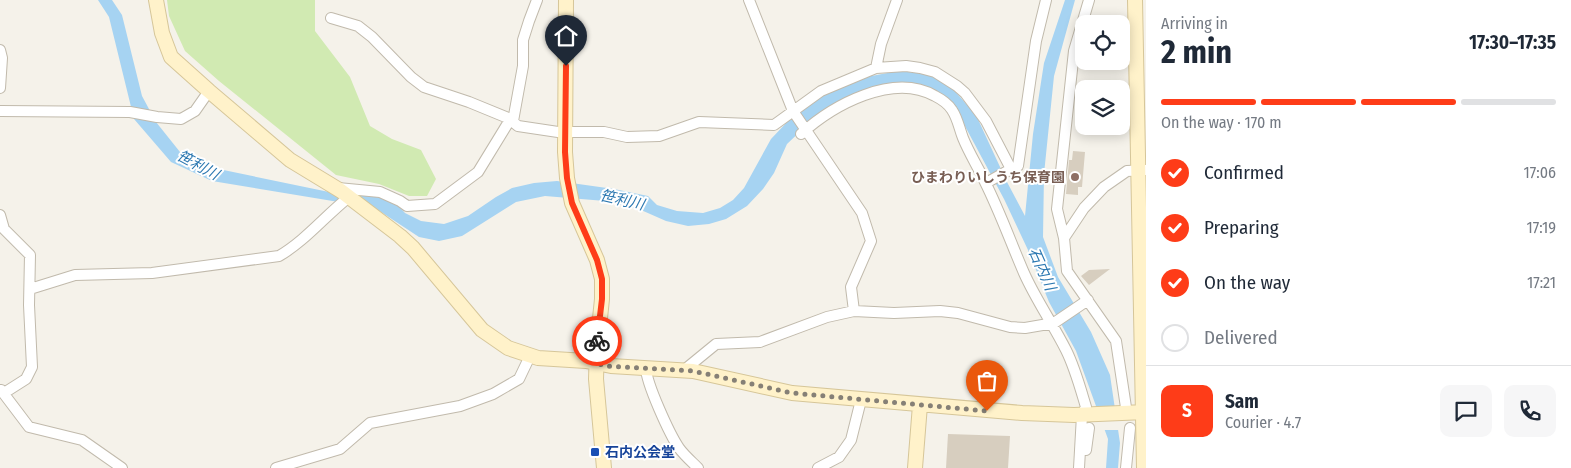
<!DOCTYPE html>
<html lang="en">
<head>
<meta charset="utf-8">
<style>
  body { margin:0; font-family:"Fira Sans Condensed","Noto Sans JP",sans-serif; background:#f6f6f7; color:#1f2937; height:100vh; display:flex; flex-direction:column; font-size:19px; white-space:nowrap }
  * { box-sizing:border-box; margin:0 }
  p { font-size:16px; color:#747a83 }
  .icon { flex:none; width:28px; height:28px; fill:none; stroke:currentColor; stroke-width:2; stroke-linecap:round; stroke-linejoin:round }
  .map { position:relative; flex:1; overflow:hidden }
  .panel { display:flex; flex-direction:column; background:#fff; width:425px }
  .panel>* { flex:none }
  .controls { position:absolute; left:1075px; top:15px; display:grid; gap:10px }
  .controls a { display:grid; place-items:center; width:55px; height:55px; border-radius:10px; background:#fff; box-shadow:0 2px 12px #0003; font-size:25px }
  .pin { position:absolute; display:grid; place-items:center; width:42px; height:42px; color:#fff; margin:-51px -21px; border-radius:50% 50% 50% 0; rotate:-45deg; box-shadow:0 0 5px #0007 }
  .pin .icon { rotate:45deg }
  .courier { position:absolute; display:grid; place-items:center; width:50px; height:50px; margin:-25px; border:4px solid #fe3c18; border-radius:50%; background:#fff; color:#222; box-shadow:0 1px 6px #0007 }
  .summary em { font-style:normal; font-weight:700 }
  .summary div { display:flex; flex-direction:column-reverse }
  .summary { display:flex; align-items:center; justify-content:space-between; height:85px; padding:0 15px }
  h1 { font-size:32px; font-weight:700; line-height:38px }
  .bar { display:grid; grid-template-columns:repeat(4,1fr); gap:8px 5px; align-content:center; height:60px; padding:0 15px }
  .bar i { height:6px; border-radius:4px; background:#e0e1e3 }
  .bar .on { background:#fe3c18 }
  .bar p { grid-column:span 4 }
  .line { display:flex; align-items:center; gap:12px; padding:0 15px; border-top:1px solid #e0e1e3 }
  .line div { flex:1 }
  .round { display:grid; place-items:center; flex:none; width:52px; height:52px; border-radius:10px; background:#f6f6f7 }
  ol { padding:0 15px; list-style:none }
  li { display:flex; align-items:center; gap:15px; height:55px }
  li p { margin-inline-start:auto }
  li .icon { padding:5px; border-radius:50%; background:#fe3c18; color:#fff; stroke-width:4 }
  li:last-child { color:#747a83 }
  li i { width:28px; height:28px; border:2px solid #e0e1e3; border-radius:50% }
  main { display:flex; flex:1; min-height:0 }
  .map>svg:first-child { display:block }
  .green { fill:#d1eab2 }
  .water { fill:#a6d3f2 }
  .pier { fill:#f5f2ea }
  .building { fill:#d7cebf }
  .lines { fill:none; stroke-linecap:round; stroke-linejoin:round }
  .street-casing { stroke:#c1baac; stroke-width:12 }
  .secondary-casing { stroke:#d6c699; stroke-width:16 }
  .street { stroke:#fff; stroke-width:10 }
  .secondary { stroke:#fff2ca; stroke-width:14 }
  .done { stroke:#868076; stroke-width:5; stroke-dasharray:0 9 }
  .route { stroke:#fe3c18; stroke-width:6 }
  .education-dot { fill:#8d6e63; stroke:#fff; stroke-width:2 }
  .transit-dot { fill:#1a4fb4; stroke:#fff; stroke-width:2 }
  .labels { text-anchor:middle; dominant-baseline:central; stroke-width:4; stroke-linejoin:round; paint-order:stroke }
  .education-label { font-size:14px; font-weight:bold; fill:#785e54; stroke:#fff; text-anchor:end }
  .transit-label { font-size:14px; font-weight:bold; fill:#164399; stroke:#fff; text-anchor:start }
  .water-label { font-size:15px; font-style:italic; fill:#2c78b1; stroke:#fff }
</style>
</head>
<body>
<main>
<div class="map">
<svg width="1146" height="468" viewBox="0 0 1146 468">
  <rect width="100%" height="100%" fill="#f5f2ea"/>
  <path class="green" d="M167 0H315V31L350 77 370 126 392 139 421 150 436 179 427 196H409L379 184 336 175 219 81 185 51 169 16Z"/>
  <path class="water" d="M98 0H112L122 15 142 96 156 122 180 152 209 167 329 192 385 198 394 201 405 213 421 221 444 224 468 216 496 197 512 188 534 183 557 181 614 189 648 196 657 205 677 211 703 213 720 208 733 200 744 188 771 139 790 119 825 94 866 77 898 71 928 74 953 89 976 115 1007 182 1025 216 1033 134 1044 63 1065 0H1075L1054 76 1044 174 1043 237 1058 277 1091 332 1110 375 1120 443 1118 468H1106L1108 439 1076 351 1049 302 1028 250 1004 199 959 115 904 84 808 124 787 144 774 173 763 189 747 206 726 219 709 224 688 226 666 221 641 210 605 201 545 196 516 202 462 236 439 241 419 237 375 208 212 181 171 162 134 119 109 17Z"/>
  <path class="pier" d="M1094 408H1118L1121 430H1102Z"/>
  <path class="building" d="M1073 151 1085 152 1082 187H1078V195L1066 194 1069 160H1072Z
    M1110 269 1089 285 1081 276 1089 270Z
    M948 434 1010 436 1008 468H946Z"/>
  <g class="lines">
    <defs>
      <path id="street" d="M749 0 793 111 862 213 871 241 851 287 854 311
        M1089 0 1074 51 1057 209 1064 238 1067 271 1116 341 1127 414
        M331 18 358 26 372 37 411 77 424 87 469 102 508 118 518 126 558 132H604L627 137 659 136 699 122 774 125 821 91 876 68 906 66 920 68 935 72 957 86 965 93 986 121 1011 169 1018 166 1036 41 1046 0
        M0 50 2 58 0 88
        M876 68 881 44 897 0
        M0 111 130 112 157 117 181 119 195 111 209 91
        M801 134C833 105 893 72 935 96 941 99 949 105 952 110 958 119 959 128 963 138 969 153 978 167 985 182 1000 212 1011 243 1024 273 1036 300 1053 324 1066 350 1075 368 1080 387 1086 407L1082 415 1079 468
        M986 183 1011 169
        M338 188 380 192 400 201 407 206 435 204 478 172 508 123 513 121 523 66V40L529 21 537 0
        M0 215 4 229 30 255 29 305 32 367 26 379 4 393
        M1064 238 1084 208 1104 187 1127 171 1146 170
        M30 289 75 275 152 273 279 256C305 241 325 216 349 197
        M646 368C646 383 670 435 679 448 684 455 692 462 698 468
        M683 371 716 344 760 342 827 317 854 311 894 313 940 311 958 313 1010 327 1025 328 1054 323 1088 300
        M1 390 29 427 82 440 122 468
        M1086 450 1089 428
        M276 468 340 449 370 423 460 406 493 394 519 379 530 356
        M818 468 839 457 851 440 861 400
        M1126 468 1130 428"/>
      <path id="secondary" d="M156 0 162 33 171 57 209 91 290 160 341 191 400 236 413 248 482 330 508 348 538 358 586 361 611 366 693 371 792 393 1022 413 1074 415 1146 412
        M566 0 565 152 567 178 572 203 597 260 602 279V299L597 347 596 379 604 468
        M1135 0 1144 468
        M915 468 920 405"/>
    </defs>
    <use href="#street" class="street-casing"/>
    <use href="#secondary" class="secondary-casing"/>
    <use href="#street" class="street"/>
    <use href="#secondary" class="secondary"/>
  </g>
  <g class="lines">
    <path class="done" d="M597 341 596 363 606 366 693 371 792 393 987 411"/>
    <path class="route" d="M566 66 565 152 567 178 572 203 597 260 602 279V299L597 341"/>
  </g>
  <circle class="education-dot" cx="1075" cy="177" r="5"/>
  <rect class="transit-dot" x="590" y="447" width="10" height="10" rx="2.5"/>
  <g class="labels">
    <g class="education-label">
      <text x="1065" y="177">ひまわりいしうち保育園</text>
    </g>
    <g class="transit-label">
      <text x="605" y="452">石内公会堂</text>
    </g>
    <g class="water-label">
      <text transform="translate(198 165) rotate(28)">笹利川</text>
      <text transform="translate(622 200) rotate(13)">笹利川</text>
      <text transform="translate(1042 269) rotate(66)">石内川</text>
    </g>
  </g>
</svg>
<div class="controls">
<a><svg class="icon" aria-label="locate" viewBox="0 0 24 24"><circle cx="12" cy="12" r="6"/><path d="M12 2v4M12 18v4M2 12h4M18 12h4"/></svg></a>
<a><svg class="icon" aria-label="layers" viewBox="0 0 24 24"><path d="M12 4l9 5-9 5-9-5zM3 14l9 5 9-5"/></svg></a>
</div>
<div class="pin" style="left:987px;top:411px;background:#ea580c"><svg class="icon" aria-label="bag" viewBox="0 0 24 24"><path d="M5 8h14l-1 12H6zM9 8a3 3 0 0 1 6 0"/></svg></div>
<div class="pin" style="left:566px;top:66px;background:#1f2937"><svg class="icon" aria-label="home" viewBox="0 0 24 24"><path d="M3 11l9-7 9 7M6 9v11h12V9"/></svg></div>
<div class="courier" style="left:597px;top:341px"><svg class="icon" aria-label="bike" viewBox="0 0 24 24"><circle cx="6" cy="16" r="4"/><circle cx="18" cy="16" r="4"/><path d="M6 16l4-8h5l3 8M10 8l3 8H6M13 5h3"/></svg></div>
</div>
<section class="panel">
<div class="summary"><div><h1>2 min</h1><p>Arriving in</p></div><em>17:30–17:35</em></div>
<div class="bar"><i class="on"></i><i class="on"></i><i class="on"></i><i></i><p>On the way · 170 m</p></div>
<ol>
<li><svg class="icon" aria-label="check" viewBox="0 0 24 24"><path d="M5 12l5 5 9-10"/></svg>Confirmed<p>17:06</p></li>
<li><svg class="icon" aria-label="check" viewBox="0 0 24 24"><path d="M5 12l5 5 9-10"/></svg>Preparing<p>17:19</p></li>
<li><svg class="icon" aria-label="check" viewBox="0 0 24 24"><path d="M5 12l5 5 9-10"/></svg>On the way<p>17:21</p></li>
<li><i></i>Delivered</li>
</ol>
<div class="line" style="height:90px"><b class="round" style="background:#fe3c18;color:#fff">S</b><div><b>Sam</b><p>Courier · 4.7</p></div><a class="round"><svg class="icon" aria-label="chat" viewBox="0 0 24 24"><path d="M4 5h16v11H9l-5 4z"/></svg></a><a class="round"><svg class="icon" aria-label="phone" viewBox="0 0 24 24"><path d="M5 4h4l2 5-3 2q2 4 5 5l2-3 5 2v4C11 20 4 13 5 4z"/></svg></a></div>
</section>
</main>
</body>
</html>
